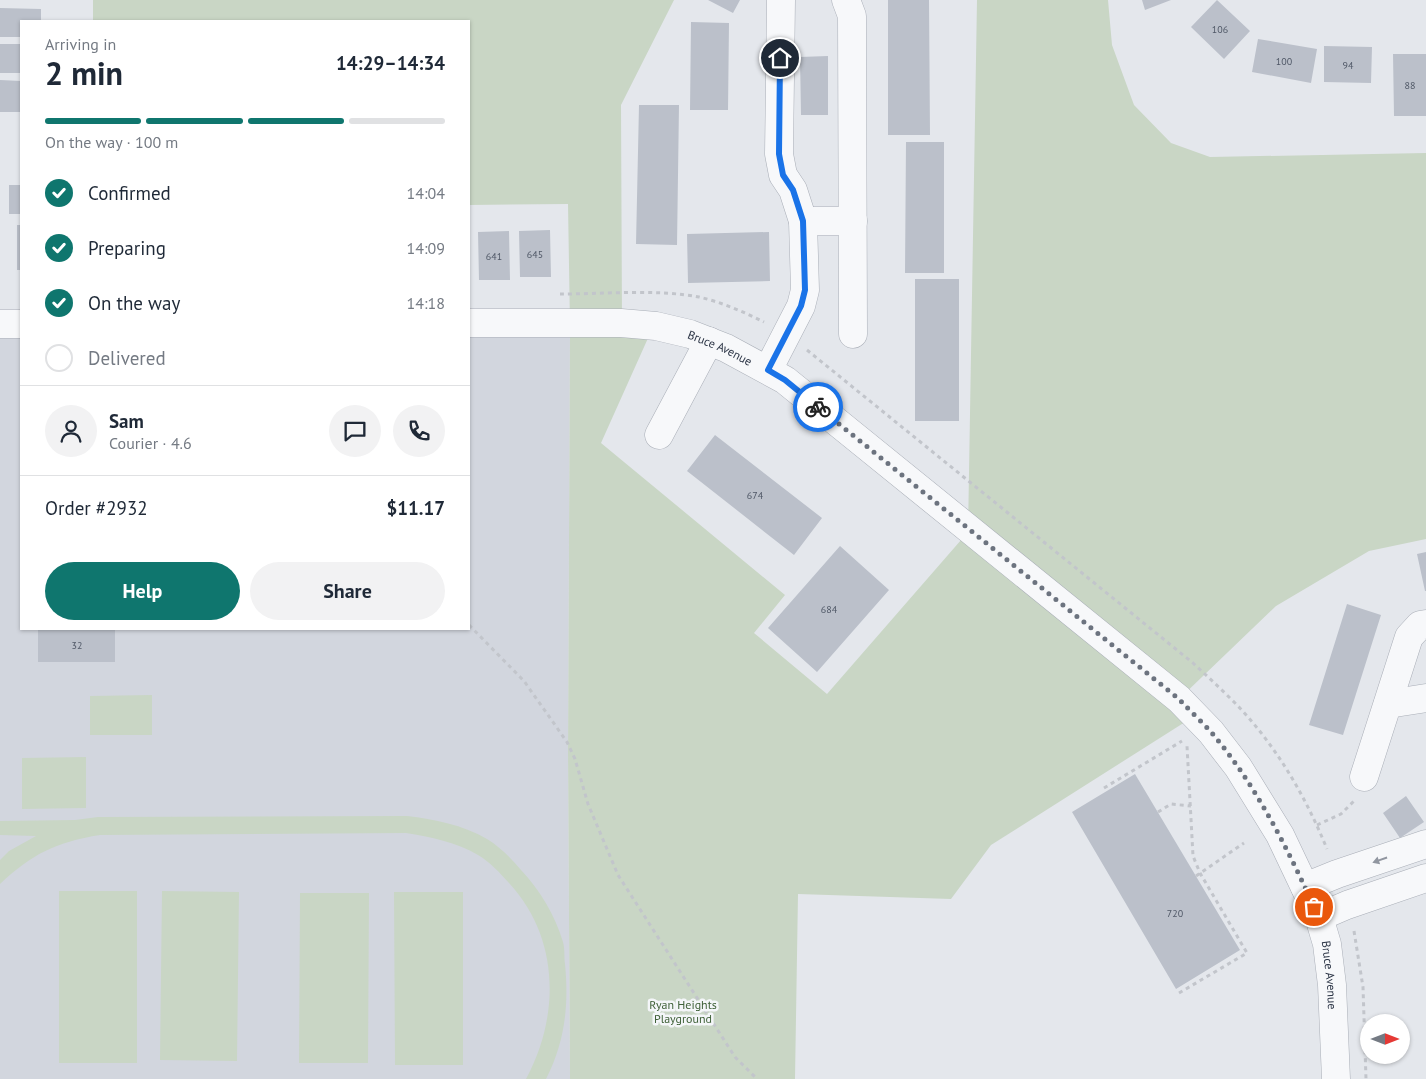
<!DOCTYPE html>
<html lang="en">
<head>
<meta charset="utf-8">
<style>
  body { margin:0; font-family:"PT Sans",sans-serif; background:#f2f2f3; color:#1f2937; height:100vh; display:flex; flex-direction:column; font-size:19px; white-space:nowrap }
  * { box-sizing:border-box; margin:0 }
  p { font-size:16px; color:#747a83 }
  .icon { flex:none; width:28px; height:28px; fill:none; stroke:currentColor; stroke-width:2; stroke-linecap:round; stroke-linejoin:round }
  .map { position:relative; flex:1; overflow:hidden }
  .sheet { position:absolute; left:20px; top:20px; width:450px; height:610px; display:flex; flex-direction:column; background:#fff; border-radius:0px; box-shadow:0 1px 4px #0004 }
  .sheet>* { flex:none }
  .needle { width:32px; rotate:90deg }
  .buttons { position:absolute; left:1360px; top:1014px; display:grid; gap:10px }
  .buttons a { display:grid; place-items:center; width:50px; height:50px; border-radius:50%; background:#fff; box-shadow:0 1px 4px #0004; font-size:25px }
  .pin { position:absolute; display:grid; place-items:center; width:42px; height:42px; color:#fff; margin:-21px; border:2px solid #fff; border-radius:50%; box-shadow:0 1px 5px #0007 }
  .courier { position:absolute; display:grid; place-items:center; width:50px; height:50px; margin:-25px; border:4px solid #1a73e8; border-radius:50%; background:#fff; color:#222; box-shadow:0 1px 6px #0007 }
  .head em { font-style:normal; font-weight:700 }
  .head div { display:flex; flex-direction:column-reverse }
  .head { display:flex; align-items:center; justify-content:space-between; height:85px; padding:0 25px }
  h1 { font-size:32px; font-weight:700; line-height:38px }
  .bar { display:grid; grid-template-columns:repeat(4,1fr); gap:8px 5px; align-content:center; height:60px; padding:0 25px }
  .bar i { height:6px; border-radius:4px; background:#e0e1e3 }
  .bar .current { background:#0f766e }
  .bar p { grid-column:span 4 }
  .line { display:flex; align-items:center; gap:12px; padding:0 25px; border-top:1px solid #e0e1e3 }
  .line div { flex:1 }
  .round { display:grid; place-items:center; flex:none; width:52px; height:52px; border-radius:26px; background:#f2f2f3 }
  ol { padding:0 25px; list-style:none }
  li { display:flex; align-items:center; gap:15px; height:55px }
  li p { margin-inline-start:auto }
  li .icon { padding:5px; border-radius:50%; background:#0f766e; color:#fff; stroke-width:4 }
  li:last-child { color:#747a83 }
  li i { width:28px; height:28px; border:2px solid #e0e1e3; border-radius:50% }
  .button { display:flex; gap:10px; margin-top:auto; padding:10px 25px }
  .button a { flex:1; height:58px; border-radius:30px; background:#0f766e; color:#fff; font-size:20px; font-weight:700; line-height:58px; text-align:center }
  .button a+a { background:#f2f2f3; color:#1f2937 }
  .map>svg:first-child { display:block }
  .built { fill:#d2d6de }
  .green { fill:#c9d6c5 }
  .building { fill:#bbc0ca }
  .lines { fill:none; stroke-linecap:round; stroke-linejoin:round }
  .minor-casing { stroke:#a9aeb7; stroke-width:29 }
  .path { stroke:#c2c5cb; stroke-width:3; stroke-dasharray:4 4; stroke-linecap:butt }
  .minor { stroke:#f7f8fa; stroke-width:28 }
  .oneway { fill:#9196a0 }
  .done { stroke:#6c737f; stroke-width:5; stroke-dasharray:0 9 }
  .route { stroke:#1a73e8; stroke-width:6 }
  .labels { text-anchor:middle; dominant-baseline:central; stroke-width:5; stroke-linejoin:round; paint-order:stroke }
  .number-label { font-size:10px; fill:#4f5766 }
  .street-label { font-size:12px; fill:#2b3445; stroke:#f4f6f9 }
  .park-label { font-size:12px; fill:#3f6138; stroke:#f4f6f9 }
</style>
</head>
<body>
<div class="map">
<svg width="1426" height="1079" viewBox="0 0 1426 1079">
  <rect width="100%" height="100%" fill="#e4e7ec"/>
  <path class="built" d="M469 325H570L568 752 570 1079H0V326H21V629H469Z"/>
  <path class="green" d="M93 0H674L621 105 622 324 653 327 601 443 785 595 754 633 827 694 968 532 977 0H1108L1112 45 1134 105 1171 143 1210 157 1426 153V539L1369 551 1276 606 1177 701 1193 717 991 845 951 899 798 894 795 1079H570L568 752 570 325 568 204 469 205V21H93Z
    M152 695V735H90V696Z
    M86 757V808L22 809V758Z
    M407 816C434 819 463 825 487 839 500 847 511 858 521 870 540 890 555 915 563 942 565 949 564 957 565 964 569 1005 565 1042 546 1079H526C560 1016 560 938 509 883 500 873 490 862 478 855 457 842 430 837 406 833L100 835C56 842 32 854 0 884V860L9 851 36 836 0 835V821L75 820 98 817Z
    M59 891H137V1063H59Z
    M162 891 239 892 237 1061 160 1060Z
    M394 892H463V1065H395Z
    M300 893H369L368 1063H299Z"/>
  <path class="building" d="M708 0H740L733 13Z
    M888 0H929L930 135H888Z
    M1142 0H1171L1145 10Z
    M1217 0 1250 31 1224 59 1191 27Z
    M0 8 41 9V21H21V37H0Z
    M691 22 729 23 728 110H690Z
    M1258 39 1317 49 1311 83 1252 72Z
    M0 44H21V73H0Z
    M1324 46 1372 47 1371 83 1324 82Z
    M1393 54H1426V116H1394Z
    M828 56V115H801L800 57Z
    M0 80 21 81V112H0Z
    M639 105H679L677 245 636 244Z
    M906 142H944V273H905Z
    M9 185H21V214H9Z
    M17 225H21V270H17Z
    M550 230 551 277H520L519 231Z
    M509 231 510 280H479L478 232Z
    M769 232 770 281 688 283 687 234Z
    M915 279H959V421H915Z
    M715 435 822 518 794 555 687 471Z
    M840 546 889 590 817 672 768 628Z
    M1426 552V591H1425L1417 554Z
    M1347 604 1381 615 1343 735 1309 725Z
    M38 629H115V662H38Z
    M1135 774 1240 950 1176 989 1072 812Z
    M1406 796 1424 822 1400 838 1383 813Z"/>
  <g class="lines">
    <defs>
      <g id="minor">
        <path d="M846 0 852 16 853 334"/>
        <path d="M803 221H853"/>
        <path id="s1" d="M469 323H621L656 326 690 334 726 348 785 380 1179 699 1211 732 1238 767 1280 835 1319 917 1327 944 1332 985 1336 1079"/>
        <path d="M0 324H21"/>
        <path d="M768 370 801 306 805 290 803 221 793 190 783 175 779 154 781 0"/>
        <path d="M659 435 709 341"/>
        <path d="M1388 704 1426 698"/>
        <path d="M1364 777 1409 637 1420 625 1426 624"/>
        <path d="M1305 887 1337 874 1426 844"/>
        <path d="M1319 917 1347 905 1426 878"/>
      </g>
    </defs>
    <use href="#minor" class="minor-casing"/>
    <path class="path" d="M560 294C603 294 658 289 699 297 721 302 744 312 764 322
      M807 350 1193 663C1207 676 1221 689 1235 703 1275 744 1305 795 1327 849
      M469 625 524 681 567 742 575 759 588 804 618 875 735 1057 757 1079
      M1104 788 1182 741
      M1158 812 1171 804 1191 806
      M1317 825 1341 814 1354 801
      M1196 876 1244 843
      M1354 931 1363 987 1366 1079
      M1179 993 1247 953 1200 873 1193 856 1187 746"/>
    <use href="#minor" class="minor"/>
  </g>
  <defs><path id="oneway-solid" d="M-6-.8H1V-3.2L6.5 0L1 3.2V.8H-6Z" transform="scale(1.25)"/></defs>
  <use class="oneway" href="#oneway-solid" transform="translate(1380 860) rotate(161)"/>
  <g class="lines">
    <path class="done" d="M818 407 1179 699C1189 710 1201 721 1211 732 1254 782 1287 847 1314 907"/>
    <path class="route" d="M780 58 779 154 783 175 793 190 803 221 805 290 801 306 768 370 785 380 818 407"/>
  </g>
  <g class="labels">
    <g class="number-label">
      <text x="1220" y="29">106</text>
      <text x="1284" y="61">100</text>
      <text x="1348" y="65">94</text>
      <text x="1410" y="85">88</text>
      <text x="535" y="254">645</text>
      <text x="494" y="256">641</text>
      <text x="755" y="495">674</text>
      <text x="829" y="609">684</text>
      <text x="77" y="645">32</text>
      <text x="1175" y="913">720</text>
    </g>
    <g class="street-label">
      <text stroke="none"><textPath href="#s1" startOffset="255">Bruce Avenue</textPath></text>
      <text stroke="none"><textPath href="#s1" startOffset="1155">Bruce Avenue</textPath></text>
    </g>
    <g class="park-label">
      <text x="683" y="1004">Ryan Heights<tspan x="683" dy="14">Playground</tspan></text>
    </g>
  </g>
</svg>
<div class="buttons">
<a><svg class="needle" viewBox="-14 -14 28 28"><path d="M0-13l5 13h-10z" fill="#e53935"/><path d="M0 13l5-13h-10z" fill="#747a83"/></svg></a>
</div>
<div class="pin" style="left:1314px;top:907px;background:#ea580c"><svg class="icon" aria-label="bag" viewBox="0 0 24 24"><path d="M5 8h14l-1 12H6zM9 8a3 3 0 0 1 6 0"/></svg></div>
<div class="pin" style="left:780px;top:58px;background:#1f2937"><svg class="icon" aria-label="home" viewBox="0 0 24 24"><path d="M3 11l9-7 9 7M6 9v11h12V9"/></svg></div>
<div class="courier" style="left:818px;top:407px"><svg class="icon" aria-label="bike" viewBox="0 0 24 24"><circle cx="6" cy="16" r="4"/><circle cx="18" cy="16" r="4"/><path d="M6 16l4-8h5l3 8M10 8l3 8H6M13 5h3"/></svg></div>
<section class="sheet">
<div class="head"><div><h1>2 min</h1><p>Arriving in</p></div><em>14:29–14:34</em></div>
<div class="bar"><i class="current"></i><i class="current"></i><i class="current"></i><i></i><p>On the way · 100 m</p></div>
<ol>
<li><svg class="icon" aria-label="check" viewBox="0 0 24 24"><path d="M5 12l5 5 9-10"/></svg>Confirmed<p>14:04</p></li>
<li><svg class="icon" aria-label="check" viewBox="0 0 24 24"><path d="M5 12l5 5 9-10"/></svg>Preparing<p>14:09</p></li>
<li><svg class="icon" aria-label="check" viewBox="0 0 24 24"><path d="M5 12l5 5 9-10"/></svg>On the way<p>14:18</p></li>
<li><i></i>Delivered</li>
</ol>
<div class="line" style="height:90px"><a class="round"><svg class="icon" aria-label="person" viewBox="0 0 24 24"><circle cx="12" cy="8" r="4"/><path d="M4 21q1-7 8-7t8 7"/></svg></a><div><b>Sam</b><p>Courier · 4.6</p></div><a class="round"><svg class="icon" aria-label="chat" viewBox="0 0 24 24"><path d="M4 5h16v11H9l-5 4z"/></svg></a><a class="round"><svg class="icon" aria-label="phone" viewBox="0 0 24 24"><path d="M5 4h4l2 5-3 2q2 4 5 5l2-3 5 2v4C11 20 4 13 5 4z"/></svg></a></div>
<div class="line" style="height:65px"><div>Order #2932</div><b>$11.17</b></div>
<div class="button"><a>Help</a><a>Share</a></div>
</section>
</div>
</body>
</html>
